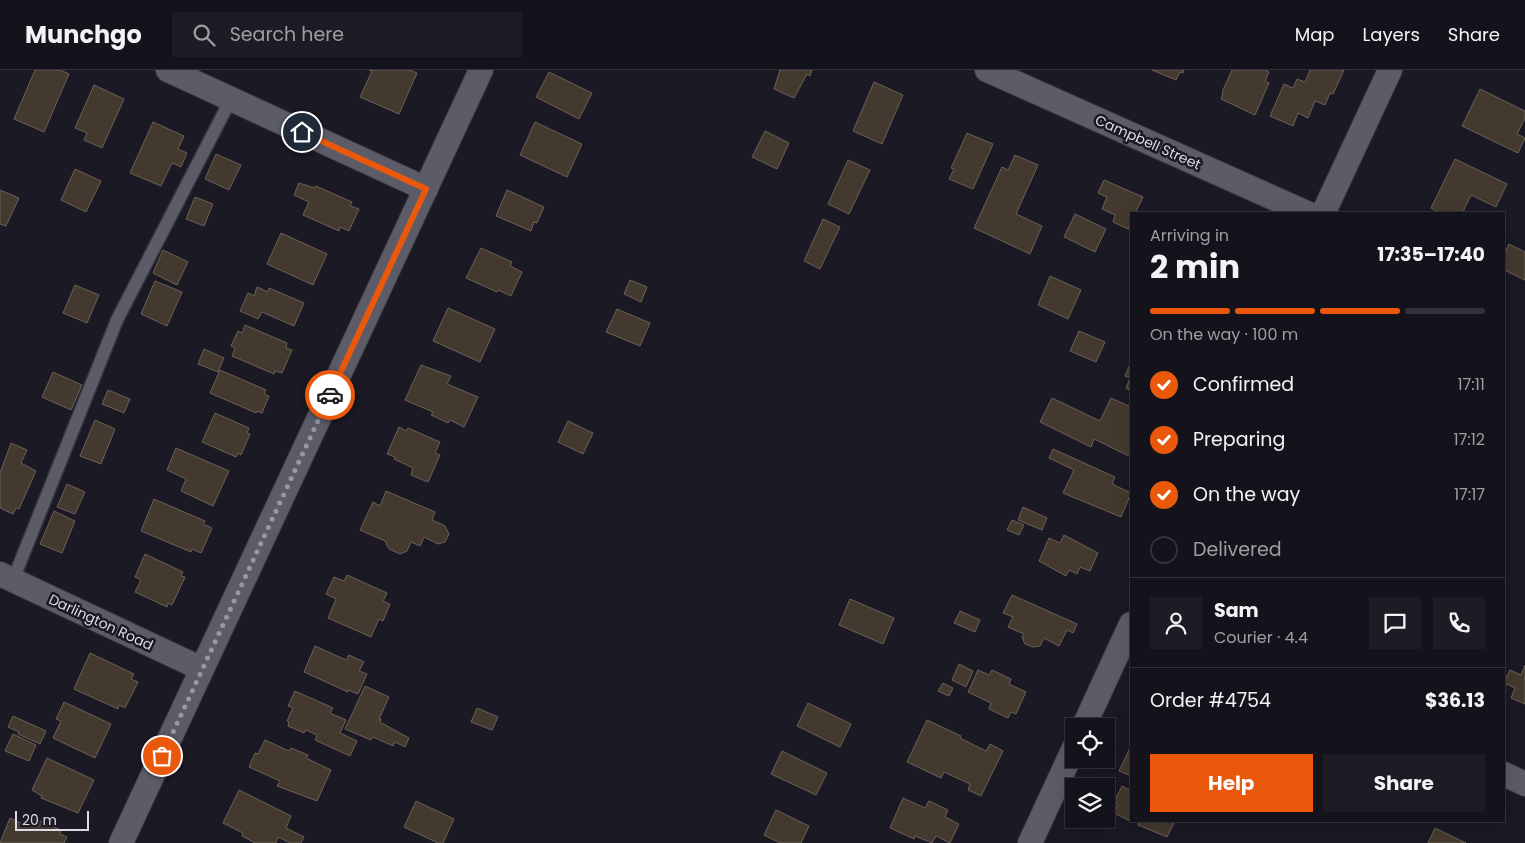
<!DOCTYPE html>
<html lang="en">
<head>
<meta charset="utf-8">
<style>
  body { margin:0; font-family:Poppins,sans-serif; background:#1d1c24; color:#f1f3f6; height:100vh; display:flex; flex-direction:column; font-size:19px; white-space:nowrap }
  * { box-sizing:border-box; margin:0 }
  p { font-size:16px; color:#9d9ea3 }
  .icon { flex:none; width:28px; height:28px; fill:none; stroke:currentColor; stroke-width:2; stroke-linecap:round; stroke-linejoin:round }
  .map { position:relative; flex:1; overflow:hidden }
  .panel { position:absolute; left:1130px; top:142px; width:375px; height:610px; display:flex; flex-direction:column; background:#14131b; border-radius:0px; box-shadow:0 5px 20px #0002,0 0 0 1px #33323a }
  .panel>* { flex:none }
  .controls { position:absolute; left:1065px; top:648px; display:grid; gap:10px }
  .controls a { display:grid; place-items:center; width:50px; height:50px; border-radius:0px; background:#14131b; box-shadow:0 5px 20px #0002,0 0 0 1px #33323a; font-size:25px }
  .scale { position:absolute; left:15px; bottom:12px; width:74px; box-sizing:border-box; padding-left:5px; border:2px solid #dcdce4; border-top:0; font-size:14px; line-height:18px; white-space:nowrap; color:#dcdce4; -webkit-text-stroke:4px #1a1924; paint-order:stroke }
  .pin { position:absolute; display:grid; place-items:center; width:42px; height:42px; color:#fff; margin:-21px; border:2px solid #fff; border-radius:50%; box-shadow:0 1px 5px #0007 }
  .courier { position:absolute; display:grid; place-items:center; width:50px; height:50px; margin:-25px; border:4px solid #ea580c; border-radius:50%; background:#fff; color:#222; box-shadow:0 1px 6px #0007 }
  .headline em { font-style:normal; font-weight:700 }
  .headline div { display:flex; flex-direction:column-reverse }
  .headline { display:flex; align-items:center; justify-content:space-between; height:85px; padding:0 20px }
  h1 { font-size:32px; font-weight:700; line-height:38px }
  .bar { display:grid; grid-template-columns:repeat(4,1fr); gap:8px 5px; align-content:center; height:60px; padding:0 20px }
  .bar i { height:6px; border-radius:4px; background:#33323a }
  .bar .on { background:#ea580c }
  .bar p { grid-column:span 4 }
  .line { display:flex; align-items:center; gap:12px; padding:0 20px; border-top:1px solid #33323a }
  .line div { flex:1 }
  .round { display:grid; place-items:center; flex:none; width:52px; height:52px; border-radius:0px; background:#1d1c24 }
  ol { padding:0 20px; list-style:none }
  li { display:flex; align-items:center; gap:15px; height:55px }
  li p { margin-inline-start:auto }
  li .icon { padding:5px; border-radius:50%; background:#ea580c; color:#fff; stroke-width:4 }
  li:last-child { color:#9d9ea3 }
  li i { width:28px; height:28px; border:2px solid #33323a; border-radius:50% }
  .button { display:flex; gap:10px; margin-top:auto; padding:10px 20px }
  .button a { flex:1; height:58px; border-radius:0px; background:#ea580c; color:#fff; font-size:20px; font-weight:700; line-height:58px; text-align:center }
  .button a+a { background:#1d1c24; color:#f1f3f6 }
  header { display:flex; align-items:center; gap:30px; box-sizing:border-box; height:70px; padding:0 25px; background:#14131b; border-bottom:1px solid #33323a }
  header strong { font-size:24px }
  nav { display:flex; gap:28px; margin-inline-start:auto; font-size:18px }
  .search { width:350px; height:45px; background:#1d1c24; display:flex; align-items:center; gap:12px; box-sizing:border-box; padding:0 18px; border-radius:0px; color:#9d9ea3; font-size:19px }
  .map>svg:first-child { display:block }
  .building { fill:#43392f; stroke:#6c6157 }
  .lines { fill:none; stroke-linecap:round; stroke-linejoin:round }
  .lane-casing { stroke:#34343c; stroke-width:15 }
  .street-casing { stroke:#34343c; stroke-width:26 }
  .lane { stroke:#5c5c69; stroke-width:12 }
  .street { stroke:#5c5c69; stroke-width:24 }
  .done { stroke:#9898a1; stroke-width:5; stroke-dasharray:0 9 }
  .route { stroke:#ea580c; stroke-width:6 }
  .labels { text-anchor:middle; dominant-baseline:central; stroke-width:5; stroke-linejoin:round; paint-order:stroke }
  .street-label { font-size:14px; fill:#dcdce4; stroke:#1a1924 }
</style>
</head>
<body>
<header>
<strong>Munchgo</strong>
<div class="search"><svg class="icon" aria-label="search" viewBox="0 0 24 24"><circle cx="10" cy="10" r="6"/><path d="M15 15l6 6"/></svg>Search here</div>
<nav><a>Map</a><a>Layers</a><a>Share</a></nav>
</header>
<div class="map">
<svg width="1525" height="773" viewBox="0 0 1525 773">
  <rect width="100%" height="100%" fill="#1a1924"/>
  <path class="building" d="M35 0H60L69 4 44 62 14 49Z
    M369 0H410L417 3 399 44 360 27 372 1Z
    M780 0H812L810 6 807 4 794 28 774 19Z
    M1152 0H1184L1183 3 1180 2 1176 10Z
    M1232 0H1265L1269 2 1265 11 1269 13 1255 45 1221 29 1223 23 1222 22Z
    M1310 0H1344L1333 24 1330 23 1325 35 1315 31 1308 48 1298 43 1293 56 1270 46 1284 14 1293 18 1297 9 1305 12Z
    M549 2 592 23 579 49 536 27Z
    M874 12 903 25 882 74 853 61Z
    M94 15 124 29 102 78 84 70 87 63 75 58Z
    M1480 19 1525 41V48L1517 64 1525 68 1518 83 1462 56Z
    M153 52 184 66 178 79 187 83 181 97 172 93 161 116 130 103Z
    M535 52 582 74 567 107 520 85Z
    M765 61 789 73 777 99 752 87Z
    M967 63 993 74 973 119 949 109 954 99 951 98Z
    M216 84 241 95 229 120 205 109Z
    M1015 85 1038 95 1016 144 1042 156 1030 184 974 158 1002 97 1008 100Z
    M1455 89 1507 114 1496 137 1471 125 1462 144H1442L1431 138Z
    M848 90 870 100 849 144 828 134Z
    M75 99 101 111 86 142 61 130Z
    M1104 110 1143 127 1135 144H1131V153L1128 159 1113 152 1115 145 1102 139 1107 127 1098 123Z
    M299 113 315 118 316 116 352 132 350 136 359 139 349 161 340 157 339 161 303 145 309 132 294 125Z
    M0 120 19 128 6 156 0 154Z
    M507 120 544 137 537 153 534 152 531 161 496 146Z
    M195 127 213 134 204 156 186 149Z
    M1075 144 1106 159 1095 182 1064 167Z
    M823 149 840 157 820 199 804 191Z
    M281 163 327 184 313 215 267 194Z
    M1509 174 1525 182V210L1504 200V185Z
    M481 178 512 192 510 196 522 202 511 226 498 220 497 222 466 208Z
    M163 180 188 192 177 215 153 203Z
    M1050 206 1081 220 1068 249 1038 235Z
    M630 210 647 217 641 232 624 224Z
    M155 211 182 222 167 256 141 244Z
    M75 215 99 225 87 253 63 243Z
    M257 217 268 222 269 218 304 233 294 256 262 242 258 249 240 241 248 223 254 226Z
    M448 238 495 259 480 292 433 271Z
    M617 239 650 253 640 276 606 262Z
    M245 255 287 273 286 278 292 280 282 303 275 301 274 304 232 286 235 278 231 276 238 261 242 263Z
    M1079 261 1105 272 1096 292 1070 281Z
    M204 279 224 288 218 302 198 294Z
    M1131 292V321L1126 318 1130 308 1125 306Z
    M421 295 451 306 447 314 478 327 464 357 450 350 448 353 431 345 433 342 405 330Z
    M220 300 266 320 264 324 269 326 262 343 257 341 256 343 210 323Z
    M53 302 82 315 71 340 42 327Z
    M108 320 130 329 124 343 102 334Z
    M1052 328 1100 351 1111 328 1131 337V387L1094 369 1091 377 1040 352Z
    M215 343 249 358 247 363 250 364 241 385 238 383 236 387 202 372Z
    M95 350 115 359 101 394 80 386Z
    M568 351 593 363 583 384 558 372Z
    M399 357 406 361 408 358 440 372 435 383 440 385 428 412 411 405 413 398 394 389 395 387 387 384Z
    M11 373 27 380 21 393 36 401 19 439 16 438 13 444 0 438V403Z
    M176 378 229 401 213 436 181 421 186 409 167 400Z
    M1053 379 1115 407 1112 414 1131 423 1121 447 1063 423 1074 400 1049 388Z
    M67 414 85 422 75 444 57 437Z
    M386 421 435 442 432 450 445 456 449 464 445 472 438 474 424 467 420 476 411 472 407 481 400 484 389 479 385 471 360 460 373 432 380 436Z
    M154 429 205 451 203 454 212 458 201 483 192 479 191 482 141 461Z
    M1023 437 1047 448 1042 460 1018 450Z
    M54 441 75 451 62 483 40 474Z
    M1012 450 1024 455 1019 465 1007 460Z
    M1064 465 1098 483 1090 501 1080 497 1077 504 1069 500 1066 506 1039 491 1049 468 1060 473Z
    M145 484 183 502 181 506 185 507 172 535 168 533 167 537 135 522 141 510 135 507Z
    M347 505 387 523 383 531 390 534 383 551 379 549 371 567 328 548 336 529 326 524 334 507 344 511Z
    M1012 525 1077 554 1073 563 1067 560 1059 576 1044 568 1040 576 1033 577 1025 574 1022 567 1024 564 1008 557 1013 547 1003 543Z
    M850 529 894 548 883 574 839 555Z
    M960 541 980 550 975 562 954 553Z
    M315 576 346 590 349 585 364 592 359 601 367 604 358 624 348 620V622L304 602Z
    M90 583 134 604 131 609 138 612 125 638 119 635 118 639 74 619Z
    M959 594 973 601 966 617 952 610Z
    M1525 595V634L1511 628 1515 618 1504 613 1510 600 1521 605Z
    M978 600 989 605 992 600 1011 609 1009 614 1026 622 1016 644 1011 642 1008 648 989 639 991 633 968 622Z
    M943 613 953 618 949 626 938 621Z
    M365 616 389 627 379 649H381L380 652 409 668 405 677 395 672 393 676 373 667 371 670 345 659Z
    M295 621 333 638 330 643 346 650 340 663 357 671 350 686 315 670 317 665 306 660 304 663 288 656 289 652 287 651 293 638 288 636Z
    M64 632 111 654 95 688 53 668 61 651 56 649Z
    M808 633 851 654 840 677 797 656Z
    M477 638 498 647 492 660 471 652Z
    M13 646 46 661 40 674 18 664 19 662 8 657Z
    M927 650 961 666 960 668 986 681 990 674 1003 681 981 726 968 720 970 714 944 702 941 708 907 692Z
    M13 664 36 675 29 691 5 681Z
    M265 670 289 681 291 678 308 685 306 688 331 700 317 731 277 716 280 711 249 697 255 683 258 684Z
    M1131 676V706L1119 701Z
    M782 681 827 703 816 725 771 704Z
    M47 688 94 710 78 743 41 728 42 726 32 720Z
    M1122 716 1131 721 1130 751 1114 743 1118 734 1114 733Z
    M239 720 291 746 286 758 304 767 301 773H290L278 767 276 773H255L242 766 243 763 223 753Z
    M903 728 925 738 929 731 948 740 945 747 959 754 950 773 936 766 932 773 915 766 914 769 890 758Z
    M416 731 454 749 443 773H438L404 757Z
    M776 740 809 756 801 773H780L764 765Z
    M27 745 61 760 60 764 67 767 64 773H0L10 748 23 754Z
    M1139 751H1175L1167 767 1138 755Z
    M1435 758 1466 773H1428Z"/>
  <g class="lines">
    <defs>
      <path id="lane" d="M13 510 117 250 231 29"/>
      <path id="street" d="M168 0 426 119
        M987 0 1309 144
        M1323 144 1390 0
        M0 504 202 599
        M1084 656 1131 554
        M1504 704 1525 714
        M121 773 481 0
        M1030 773 1074 678"/>
    </defs>
    <use href="#lane" class="lane-casing"/>
    <use href="#street" class="street-casing"/>
    <use href="#lane" class="lane"/>
    <use href="#street" class="street"/>
  </g>
  <g class="lines">
    <path class="done" d="M162 686 330 325"/>
    <path class="route" d="M302 62 426 119 330 325"/>
  </g>
  <g class="labels">
    <g class="street-label">
      <text transform="translate(1148 72) rotate(24)">Campbell Street</text>
      <text transform="translate(101 552) rotate(25)">Darlington Road</text>
    </g>
  </g>
</svg>
<div class="controls">
<a><svg class="icon" aria-label="locate" viewBox="0 0 24 24"><circle cx="12" cy="12" r="6"/><path d="M12 2v4M12 18v4M2 12h4M18 12h4"/></svg></a>
<a><svg class="icon" aria-label="layers" viewBox="0 0 24 24"><path d="M12 4l9 5-9 5-9-5zM3 14l9 5 9-5"/></svg></a>
</div>
<div class="scale">20 m</div>
<div class="pin" style="left:162px;top:686px;background:#ea580c"><svg class="icon" aria-label="bag" viewBox="0 0 24 24"><path d="M5 8h14l-1 12H6zM9 8a3 3 0 0 1 6 0"/></svg></div>
<div class="pin" style="left:302px;top:62px;background:#1f2937"><svg class="icon" aria-label="home" viewBox="0 0 24 24"><path d="M3 11l9-7 9 7M6 9v11h12V9"/></svg></div>
<div class="courier" style="left:330px;top:325px"><svg class="icon" aria-label="car" viewBox="0 0 24 24"><path d="M5 17H2v-5l4-1 3-4h7l3 4 3 1v5h-3M9 17h6M6 11h13"/><circle cx="7" cy="17" r="2"/><circle cx="17" cy="17" r="2"/></svg></div>
<section class="panel">
<div class="headline"><div><h1>2 min</h1><p>Arriving in</p></div><em>17:35–17:40</em></div>
<div class="bar"><i class="on"></i><i class="on"></i><i class="on"></i><i></i><p>On the way · 100 m</p></div>
<ol>
<li><svg class="icon" aria-label="check" viewBox="0 0 24 24"><path d="M5 12l5 5 9-10"/></svg>Confirmed<p>17:11</p></li>
<li><svg class="icon" aria-label="check" viewBox="0 0 24 24"><path d="M5 12l5 5 9-10"/></svg>Preparing<p>17:12</p></li>
<li><svg class="icon" aria-label="check" viewBox="0 0 24 24"><path d="M5 12l5 5 9-10"/></svg>On the way<p>17:17</p></li>
<li><i></i>Delivered</li>
</ol>
<div class="line" style="height:90px"><a class="round"><svg class="icon" aria-label="person" viewBox="0 0 24 24"><circle cx="12" cy="8" r="4"/><path d="M4 21q1-7 8-7t8 7"/></svg></a><div><b>Sam</b><p>Courier · 4.4</p></div><a class="round"><svg class="icon" aria-label="chat" viewBox="0 0 24 24"><path d="M4 5h16v11H9l-5 4z"/></svg></a><a class="round"><svg class="icon" aria-label="phone" viewBox="0 0 24 24"><path d="M5 4h4l2 5-3 2q2 4 5 5l2-3 5 2v4C11 20 4 13 5 4z"/></svg></a></div>
<div class="line" style="height:65px"><div>Order #4754</div><b>$36.13</b></div>
<div class="button"><a>Help</a><a>Share</a></div>
</section>
</div>
</body>
</html>
